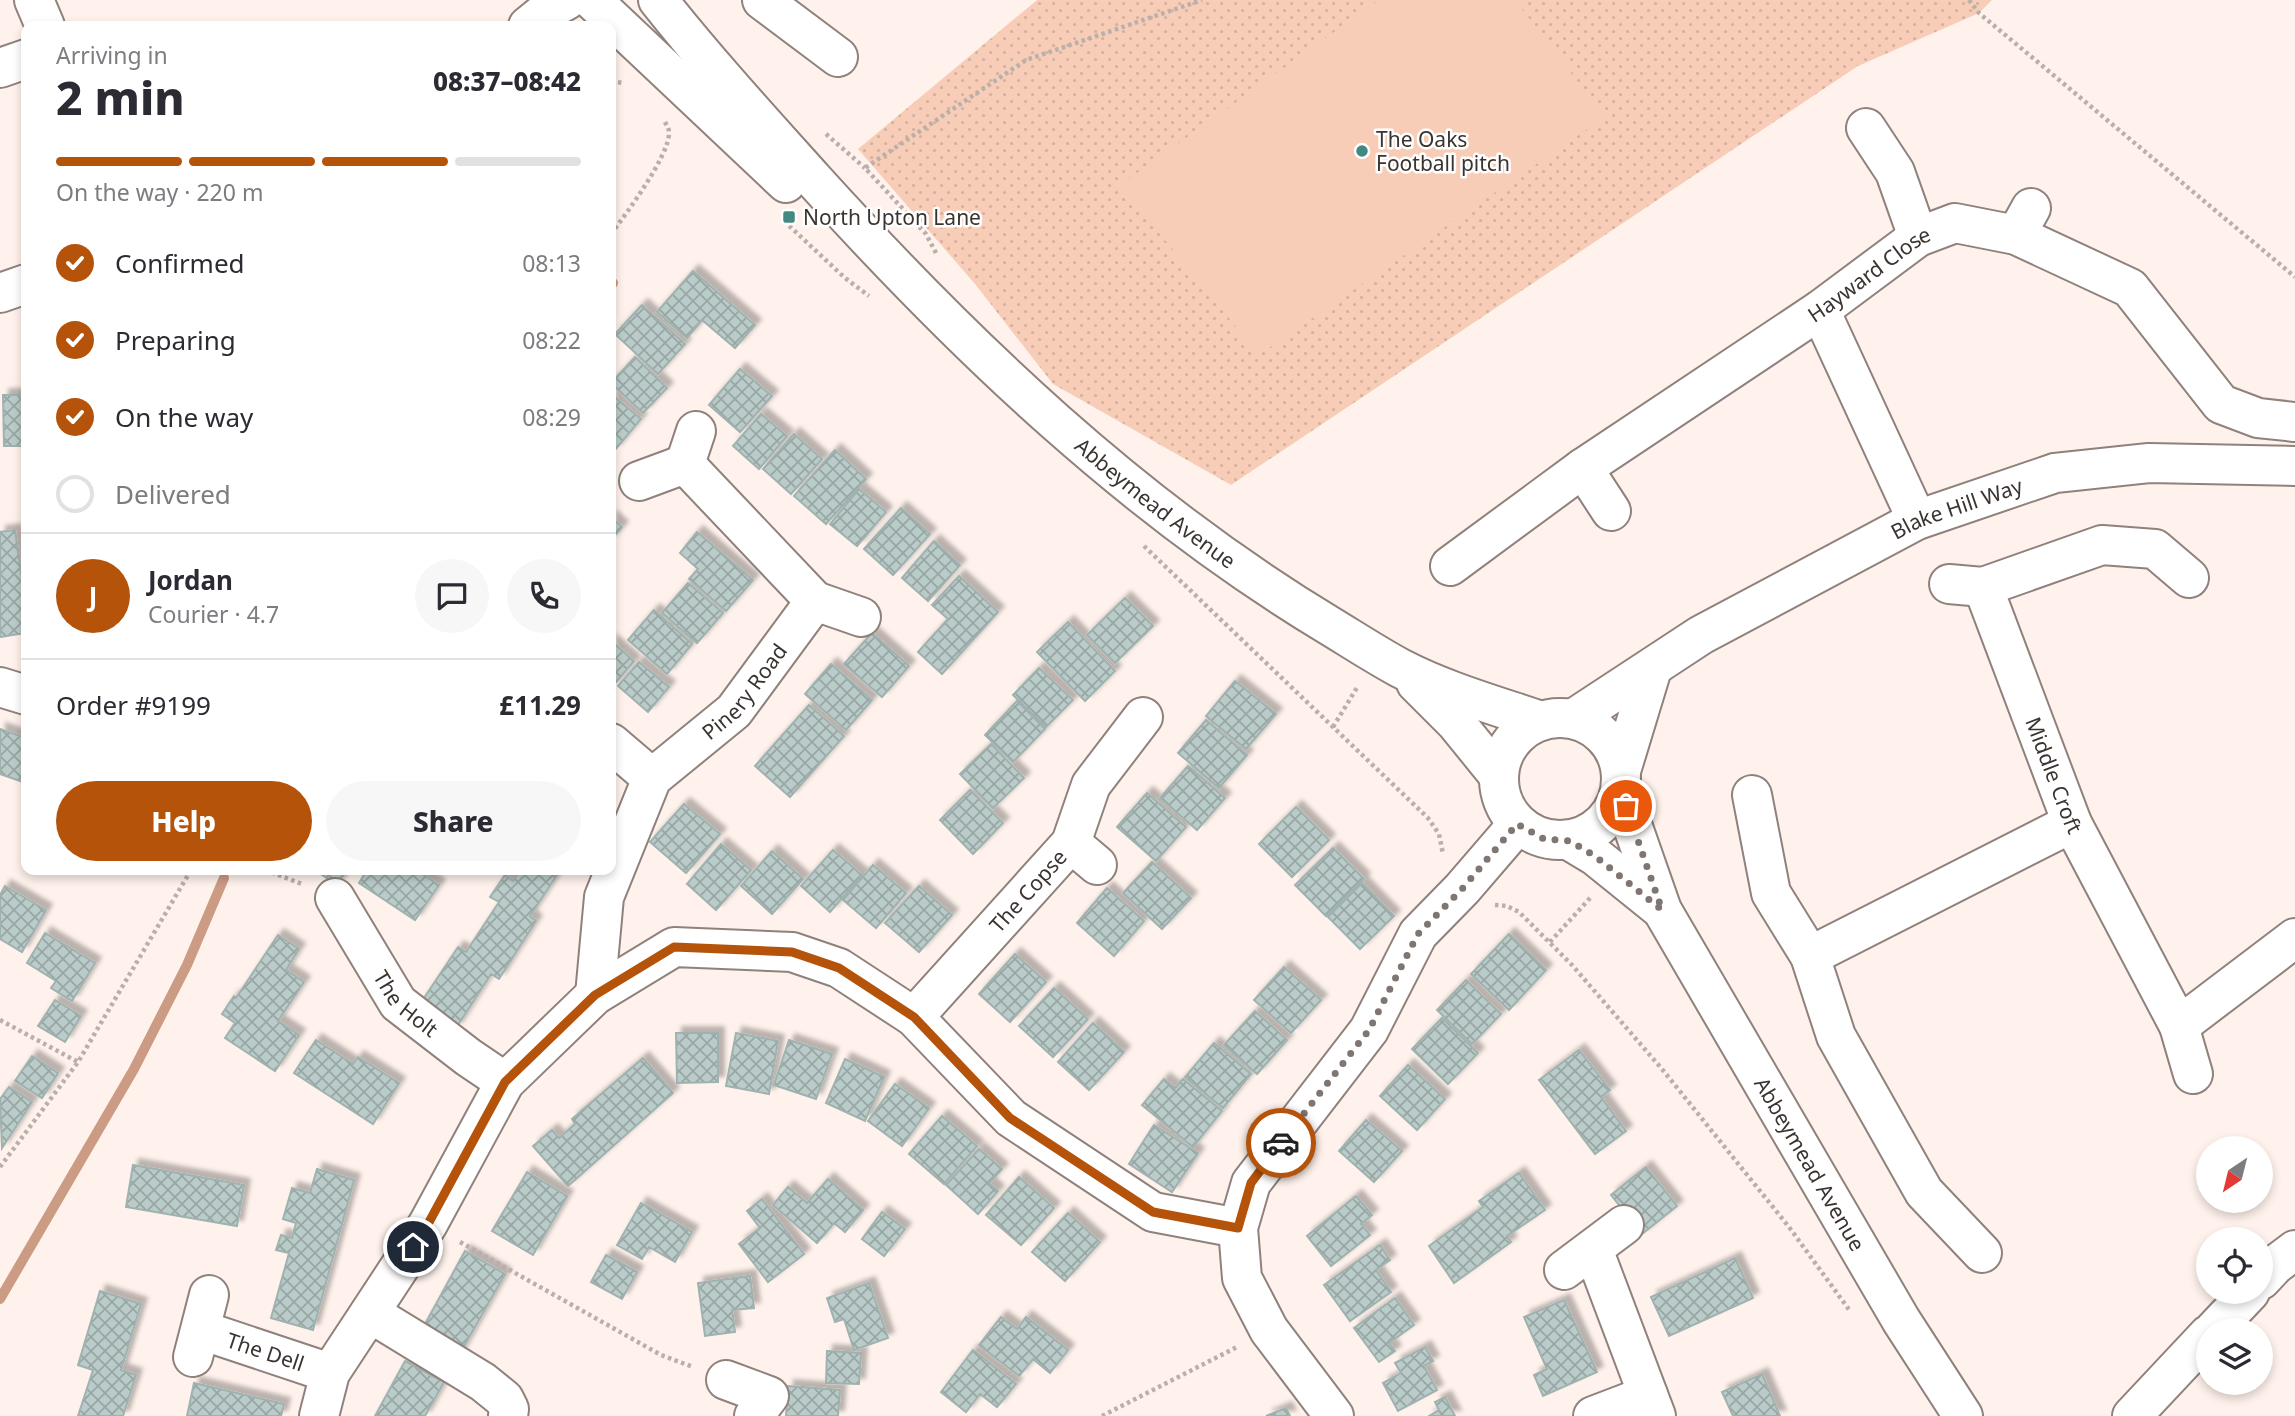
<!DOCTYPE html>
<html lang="en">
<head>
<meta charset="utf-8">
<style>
  body { margin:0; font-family:"Noto Sans",sans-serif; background:#f7f7f7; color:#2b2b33; height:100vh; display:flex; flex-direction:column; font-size:26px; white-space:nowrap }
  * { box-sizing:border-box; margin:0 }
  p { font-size:23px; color:#7c7c81 }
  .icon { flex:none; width:38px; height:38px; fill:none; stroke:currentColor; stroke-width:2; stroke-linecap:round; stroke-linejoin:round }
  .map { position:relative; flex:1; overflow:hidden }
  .sheet { position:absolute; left:21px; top:21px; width:595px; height:854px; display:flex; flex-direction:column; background:#fff; border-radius:14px; box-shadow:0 4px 10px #0003 }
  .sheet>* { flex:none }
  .needle { width:46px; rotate:215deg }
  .tools { position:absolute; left:2196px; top:1136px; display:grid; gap:14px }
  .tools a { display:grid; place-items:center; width:77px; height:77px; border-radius:50%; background:#fff; box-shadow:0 4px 10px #0003; font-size:35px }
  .pin { position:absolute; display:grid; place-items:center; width:60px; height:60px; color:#fff; margin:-30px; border:4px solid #fff; border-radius:50%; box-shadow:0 2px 7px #0007 }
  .courier { position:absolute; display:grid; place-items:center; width:70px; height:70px; margin:-35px; border:5px solid #b45309; border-radius:50%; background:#fff; color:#222; box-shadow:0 2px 9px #0007 }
  .overview em { font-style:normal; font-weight:800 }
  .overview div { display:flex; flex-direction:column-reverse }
  .overview { display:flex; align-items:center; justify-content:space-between; height:119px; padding:0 35px }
  h1 { font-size:46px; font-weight:800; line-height:52px }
  .bar { display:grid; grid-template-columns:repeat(4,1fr); gap:10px 7px; align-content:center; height:84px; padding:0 35px }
  .bar i { height:9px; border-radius:5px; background:#e1e1e2 }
  .bar .active { background:#b45309 }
  .bar p { grid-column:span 4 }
  .line { display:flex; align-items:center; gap:18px; padding:0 35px; border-top:2px solid #e1e1e2 }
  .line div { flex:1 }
  .round { display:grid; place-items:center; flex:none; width:74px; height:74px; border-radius:37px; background:#f7f7f7 }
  ol { padding:0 35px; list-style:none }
  li { display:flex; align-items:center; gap:21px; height:77px }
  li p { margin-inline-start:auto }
  li .icon { padding:7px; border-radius:50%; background:#b45309; color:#fff; stroke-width:4 }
  li:last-child { color:#7c7c81 }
  li i { width:38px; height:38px; border:4px solid #e1e1e2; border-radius:50% }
  .cta { display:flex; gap:14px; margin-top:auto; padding:14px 35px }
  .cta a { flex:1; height:80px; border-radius:42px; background:#b45309; color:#fff; font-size:28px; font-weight:800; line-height:80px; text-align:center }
  .cta a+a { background:#f7f7f7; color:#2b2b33 }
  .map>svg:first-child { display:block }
  .green { fill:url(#green-dots) }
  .pitch { fill:#f8cdb8 }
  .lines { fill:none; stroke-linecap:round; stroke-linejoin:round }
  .stream { stroke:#cb9b83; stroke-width:10 }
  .building { fill:url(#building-cross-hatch); stroke:#a0b2af; stroke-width:2; filter:url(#shadow) }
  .minor-casing { stroke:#8f817b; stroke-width:42 }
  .path { stroke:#baafaa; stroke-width:4.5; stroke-dasharray:3.5 3.5; stroke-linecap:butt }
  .minor { stroke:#fff; stroke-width:38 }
  .done { stroke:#7f7672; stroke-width:7; stroke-dasharray:0 12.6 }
  .route { stroke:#b45309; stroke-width:9 }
  .poi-dot { fill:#438982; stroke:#fff; stroke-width:2.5 }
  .labels { text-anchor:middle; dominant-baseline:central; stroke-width:5; stroke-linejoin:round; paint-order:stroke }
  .poi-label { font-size:21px; fill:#3a3431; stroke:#fff; text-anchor:start }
  .street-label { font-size:21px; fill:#3a3431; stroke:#fff }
</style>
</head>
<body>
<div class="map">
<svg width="2295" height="1416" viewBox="0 0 2295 1416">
  <defs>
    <pattern id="green-dots" width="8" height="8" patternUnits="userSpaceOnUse" patternTransform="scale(1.75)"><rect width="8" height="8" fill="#f8cdb8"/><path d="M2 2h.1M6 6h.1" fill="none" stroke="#d5b19f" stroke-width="1.8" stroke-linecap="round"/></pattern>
    <pattern id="building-cross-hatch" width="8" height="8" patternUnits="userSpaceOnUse" patternTransform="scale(1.75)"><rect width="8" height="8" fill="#baccc9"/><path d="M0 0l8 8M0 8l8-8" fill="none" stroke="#98a6a4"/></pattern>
    <filter id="shadow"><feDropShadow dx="6" dy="-6" stdDeviation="2" flood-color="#0004"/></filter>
  </defs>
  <rect width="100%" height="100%" fill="#fff2ec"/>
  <path class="green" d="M1037 0H1992L1979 13 1858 66 1231 485 1053 384 975 284 858 149Z"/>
  <path class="pitch" d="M1379 0H1515L1605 117 1259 355 1120 185Z"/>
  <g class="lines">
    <path class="stream" d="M611 286 613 283
      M0 1299 134 1069 187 965 224 878"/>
  </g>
  <path class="building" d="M693 271 755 325 735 348 702 320 687 338 657 312Z
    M642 305 685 344 658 374 615 334Z
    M635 357 667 388 643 413 611 383Z
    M740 369 772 396 740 432 709 405Z
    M611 394 641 419 615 450 611 447Z
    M3 395H26V446H4Z
    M761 414 787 436 759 469 733 446Z
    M794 434 822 459 791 494 763 469Z
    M835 450 866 479 826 524 794 496Z
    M859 489 886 512 857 546 830 524Z
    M901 508 930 534 893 575 864 549Z
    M611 517 622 527 611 540Z
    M15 530 26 607V633L0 637V532Z
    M697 532 753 580 726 611 689 579 698 569 680 553Z
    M934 541 960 565 928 601 902 578Z
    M959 576 998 612 942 674 918 652 948 619 932 605Z
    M688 583 723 613 697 643 662 613Z
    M1125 598 1153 626 1115 663 1087 635Z
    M654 610 692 644 667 674 628 640Z
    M1068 622 1115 671 1085 701 1037 652Z
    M872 633 909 666 882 697 844 664Z
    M611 641 634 661 611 688Z
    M639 662 669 687 648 712 618 686Z
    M831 664 872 700 846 730 805 694Z
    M1039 668 1073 700 1046 727 1013 695Z
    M1235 681 1276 714 1246 749 1206 716Z
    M1017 701 1045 729 1013 762 985 735Z
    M809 705 844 736 790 797 755 766Z
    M1206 720 1247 755 1219 788 1178 753Z
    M0 729 26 738V783L0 774Z
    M991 744 1024 778 993 808 960 774Z
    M1188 766 1225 798 1197 830 1160 798Z
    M970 790 1003 823 973 854 940 820Z
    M1147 793 1186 827 1156 861 1117 827Z
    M684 804 720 834 686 873 650 842Z
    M1296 807 1329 840 1292 877 1259 844Z
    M721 844 751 870 716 910 687 884Z
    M1333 848 1364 879 1326 916 1295 885Z
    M833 850 862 875 830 912 801 886Z
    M772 851 803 879 772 914 741 886Z
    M1152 862 1191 898 1162 929 1123 893Z
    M873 865 906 893 876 928 843 900Z
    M315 870H347L337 885Z
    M367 870H416L439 885 415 920 359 883Z
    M520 870H549L557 875 530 916 536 921 499 979 491 974 456 1028 420 1004 458 947 466 952 499 902 490 897 505 875 513 881Z
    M1362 883 1394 916 1360 949 1328 917Z
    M5 886 46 910 22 952 0 939V895Z
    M919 886 952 915 919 952 885 923Z
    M1107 888 1144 921 1114 956 1077 923Z
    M45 933 95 963 72 1001 51 988 56 981 27 963Z
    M1509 934 1546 970 1509 1010 1471 974Z
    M278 935 299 949 286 970 304 982 278 1021 299 1035 275 1071 225 1038 235 1023 222 1014 234 996 236 998Z
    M1015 954 1046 982 1010 1022 979 994Z
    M1284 967 1321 1000 1291 1033 1254 1000Z
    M1466 980 1501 1014 1472 1044 1437 1010Z
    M1054 988 1088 1019 1053 1057 1019 1026Z
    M55 1000 81 1016 65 1042 38 1026Z
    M1255 1011 1287 1040 1257 1074 1224 1045Z
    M1442 1018 1478 1053 1448 1084 1412 1049Z
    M1093 1023 1124 1052 1089 1090 1058 1062Z
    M676 1033H718V1082L677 1083Z
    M736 1033 778 1041 769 1094 726 1086Z
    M316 1040 353 1064 358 1057 399 1083 373 1124 294 1073Z
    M789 1040 832 1054 816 1099 774 1085Z
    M1214 1043 1251 1074 1223 1108 1185 1077Z
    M1579 1050 1610 1090 1601 1097 1626 1131 1595 1154 1539 1080Z
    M32 1056 58 1073 42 1098 15 1081Z
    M643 1058 673 1093 568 1186 533 1146 552 1130 559 1138 575 1124 572 1119Z
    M845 1059 884 1077 865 1121 826 1103Z
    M1408 1065 1445 1099 1417 1130 1380 1096Z
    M1164 1079 1175 1088 1183 1079 1222 1111 1193 1147 1142 1105Z
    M895 1084 929 1108 902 1146 868 1121Z
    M9 1087 32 1102 2 1148 0 1099Z
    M942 1116 977 1146 944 1184 909 1154Z
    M1366 1120 1402 1151 1374 1182 1339 1151Z
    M1154 1125 1198 1153 1172 1192 1129 1164Z
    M979 1149 1002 1169 989 1183 998 1191 978 1214 946 1185Z
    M133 1165 244 1185 237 1226 126 1207Z
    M1646 1167 1677 1206 1642 1234 1611 1195Z
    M317 1169 354 1180 313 1330 271 1318 289 1253 276 1250 281 1235 292 1238 296 1223 283 1219 292 1188 310 1193Z
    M527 1172 567 1196 533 1255 492 1231Z
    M1519 1173 1545 1210 1507 1236 1511 1242 1454 1283 1429 1246 1483 1207 1479 1201Z
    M1019 1177 1054 1208 1021 1245 986 1215Z
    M828 1179 863 1210 845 1232 834 1223 817 1243 773 1205 788 1187 807 1203Z
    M1356 1196 1372 1215 1361 1224 1370 1235 1331 1266 1307 1236Z
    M762 1199 804 1254 768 1282 739 1244 760 1228 747 1211Z
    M641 1203 692 1232 675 1262 649 1247 642 1259 617 1245Z
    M882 1212 905 1229 884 1256 862 1239Z
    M1068 1213 1100 1242 1065 1281 1032 1252Z
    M1380 1245 1390 1260 1376 1270 1391 1292 1350 1321 1324 1285Z
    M465 1251 505 1274 459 1355 420 1333Z
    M606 1255 637 1272 622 1299 591 1282Z
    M1735 1258 1753 1298 1669 1336 1651 1297Z
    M750 1276 754 1308 732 1310 735 1332 705 1336 698 1283Z
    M869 1283 888 1338 854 1350 844 1319 835 1322 827 1298Z
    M100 1291 141 1304 121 1370 136 1375 123 1416H78L93 1370 78 1365Z
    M1395 1298 1414 1325 1389 1343 1395 1351 1379 1362 1354 1328Z
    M1564 1300 1597 1372 1543 1396 1534 1375 1547 1369 1524 1317Z
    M1001 1317 1017 1329 1026 1317 1068 1350 1050 1373 1033 1359 1019 1376 979 1345Z
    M1425 1347 1433 1361 1424 1366 1437 1390 1398 1411 1383 1383 1401 1373 1395 1363Z
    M973 1350 1016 1384 997 1407 980 1394 966 1412 941 1392Z
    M827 1351 861 1353 859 1384 826 1383Z
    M405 1361 444 1382 425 1416H375Z
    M1762 1374 1780 1416H1733L1722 1392Z
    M194 1383 284 1404 281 1416H187Z
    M788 1386 840 1390 838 1416H786Z
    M1445 1397 1455 1416H1429L1439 1410 1435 1402Z
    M1286 1408 1290 1416H1266Z"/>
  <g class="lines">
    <defs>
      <g id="minor">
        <path d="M34 0 45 26"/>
        <path d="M592 0 786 183"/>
        <path id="s1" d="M658 0C707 62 761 121 814 180 967 349 1134 508 1330 626 1353 640 1376 655 1400 668 1444 691 1494 705 1541 721"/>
        <path d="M762 0 838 57"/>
        <path d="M528 26 544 13 567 0"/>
        <path d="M0 68 26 59"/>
        <path d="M1866 128 1895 172 1918 237"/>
        <path d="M2016 235 2031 208"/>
        <path d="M0 293 26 284"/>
        <path d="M1820 310 1917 520"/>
        <path d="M685 464 696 431"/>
        <path d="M1583 468 1611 511"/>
        <path id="s2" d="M1450 566 1583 468 1820 310 1918 237 1955 223 2016 235 2130 288 2221 404 2258 418 2295 422"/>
        <path id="s3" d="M2189 578 2155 549 2102 545 1983 587 2072 823 2179 1026 2295 938"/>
        <path d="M1949 584 1983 587"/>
        <path d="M815 601 861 617"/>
        <path d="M1416 683 1456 723 1499 776"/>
        <path d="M0 687 26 695"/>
        <circle cx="1560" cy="779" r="61"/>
        <path id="s4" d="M1573 719 1701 635 1917 520 2055 473 2149 463 2295 466"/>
        <path d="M611 743 652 778"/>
        <path d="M1621 771 1652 669"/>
        <path id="s5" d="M1621 793 1662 910 1901 1320 1963 1416"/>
        <path d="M1752 795 1771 893 1810 956 1836 1036 1924 1192 1982 1253"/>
        <path d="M1570 841 1595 856 1662 910"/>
        <path d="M1071 843 1097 865"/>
        <path id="s6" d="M335 898 398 1003 468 1057 505 1082"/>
        <path d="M1810 956 2072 823"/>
        <path id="s7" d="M595 995 604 897 652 778 734 711 815 601 685 464 639 481"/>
        <path id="s8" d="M914 1017 1071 843 1091 785 1143 717"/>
        <path d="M2179 1026 2193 1074"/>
        <path d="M1593 1249 1656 1416"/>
        <path d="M1564 1270 1624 1225"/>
        <path d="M2261 1280 2275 1265 2295 1250"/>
        <path d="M370 1313 483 1382 504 1399 509 1409 508 1416"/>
        <path id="s9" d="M201 1330 330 1373"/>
        <path d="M2214 1330 2250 1292"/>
        <path d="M193 1357 209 1295"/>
        <path d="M726 1380 769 1396 754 1416"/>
        <path d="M319 1416 330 1373 428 1224 505 1082 595 995 674 947 792 952 839 968 914 1017 1011 1118 1153 1212 1238 1228"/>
        <path d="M1334 1416 1269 1330 1242 1278 1238 1228 1251 1183 1369 1030 1418 934 1462 889 1518 824"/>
        <path d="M1593 1416 1648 1395"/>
        <path d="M2132 1416 2208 1335"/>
      </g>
    </defs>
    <use href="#minor" class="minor-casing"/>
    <path class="path" d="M1969 0 1979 13 2295 277
      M611 81 623 83
      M826 134 865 168
      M784 221 845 278 869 296
      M611 234C626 214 669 156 669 133 669 128 667 126 665 122
      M936 253 926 234 865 168 1026 60 1202 0
      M1144 546 1428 818 1439 834 1443 854
      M1333 727 1358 686
      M265 870 302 884
      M1495 905 1507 906 1519 912 1572 965 1662 1069 1789 1227 1850 1311
      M1550 942 1591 897
      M0 1020 78 1062
      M0 1167 78 1062 191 870
      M460 1242 661 1355 693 1367
      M1102 1416 1237 1347"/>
    <use href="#minor" class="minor"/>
  </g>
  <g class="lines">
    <path class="done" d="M1281 1143 1369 1030 1418 934 1462 889 1517 824 1544 839 1570 841 1595 856 1662 910 1626 806"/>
    <path class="route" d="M413 1247 428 1224 505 1082 595 995 674 947 792 952 839 968 914 1017 1010 1118 1153 1212 1238 1228 1251 1183 1281 1143"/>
  </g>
  <g class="poi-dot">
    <circle cx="1362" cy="151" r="7"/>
    <rect x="782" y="210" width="14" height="14" rx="3.5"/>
  </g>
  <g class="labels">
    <g class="poi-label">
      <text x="1376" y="139">The Oaks<tspan x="1376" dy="24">Football pitch</tspan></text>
      <text x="803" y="217">North Upton Lane</text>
    </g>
    <g class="street-label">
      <text stroke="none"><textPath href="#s2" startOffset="511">Hayward Close</textPath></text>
      <text stroke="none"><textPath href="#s1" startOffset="709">Abbeymead Avenue</textPath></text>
      <text stroke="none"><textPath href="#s4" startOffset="439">Blake Hill Way</textPath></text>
      <text stroke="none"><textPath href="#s7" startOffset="354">Pinery Road</textPath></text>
      <text stroke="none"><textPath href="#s3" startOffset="425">Middle Croft</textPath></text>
      <text stroke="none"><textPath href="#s8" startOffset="170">The Copse</textPath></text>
      <text stroke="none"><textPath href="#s6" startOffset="128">The Holt</textPath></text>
      <text stroke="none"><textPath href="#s5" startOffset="418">Abbeymead Avenue</textPath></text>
      <text stroke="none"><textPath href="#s9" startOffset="68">The Dell</textPath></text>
    </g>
  </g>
</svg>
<div class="tools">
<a><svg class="needle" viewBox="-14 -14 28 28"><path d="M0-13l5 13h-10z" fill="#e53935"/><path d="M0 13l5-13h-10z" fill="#7c7c81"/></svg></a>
<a><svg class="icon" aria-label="locate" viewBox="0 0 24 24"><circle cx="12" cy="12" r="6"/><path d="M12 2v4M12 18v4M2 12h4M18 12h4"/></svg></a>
<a><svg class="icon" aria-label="layers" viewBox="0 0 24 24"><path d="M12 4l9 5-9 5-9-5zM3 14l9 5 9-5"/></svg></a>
</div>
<div class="pin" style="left:1626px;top:806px;background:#ea580c"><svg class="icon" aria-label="bag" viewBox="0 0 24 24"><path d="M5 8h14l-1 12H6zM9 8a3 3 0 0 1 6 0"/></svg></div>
<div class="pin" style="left:413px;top:1247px;background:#1f2937"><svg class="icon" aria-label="home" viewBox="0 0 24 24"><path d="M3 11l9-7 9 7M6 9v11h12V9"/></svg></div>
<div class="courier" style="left:1281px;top:1143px"><svg class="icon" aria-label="car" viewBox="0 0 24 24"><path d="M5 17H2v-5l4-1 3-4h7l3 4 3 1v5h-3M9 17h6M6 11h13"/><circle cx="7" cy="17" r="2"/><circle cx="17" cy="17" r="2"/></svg></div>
<section class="sheet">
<div class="overview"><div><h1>2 min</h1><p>Arriving in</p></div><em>08:37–08:42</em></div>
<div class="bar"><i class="active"></i><i class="active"></i><i class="active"></i><i></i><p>On the way · 220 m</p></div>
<ol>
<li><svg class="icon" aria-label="check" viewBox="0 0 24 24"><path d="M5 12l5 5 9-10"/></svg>Confirmed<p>08:13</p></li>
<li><svg class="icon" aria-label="check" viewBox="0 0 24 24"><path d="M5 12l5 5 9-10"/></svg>Preparing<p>08:22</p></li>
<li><svg class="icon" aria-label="check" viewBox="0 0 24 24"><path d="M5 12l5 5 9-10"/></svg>On the way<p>08:29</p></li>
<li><i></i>Delivered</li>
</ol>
<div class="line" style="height:126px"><b class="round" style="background:#b45309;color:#fff">J</b><div><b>Jordan</b><p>Courier · 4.7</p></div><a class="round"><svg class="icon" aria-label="chat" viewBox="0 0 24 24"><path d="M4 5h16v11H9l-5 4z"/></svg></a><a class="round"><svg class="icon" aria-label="phone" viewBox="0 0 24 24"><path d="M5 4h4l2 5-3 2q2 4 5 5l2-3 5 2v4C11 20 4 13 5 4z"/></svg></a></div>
<div class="line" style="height:91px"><div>Order #9199</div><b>£11.29</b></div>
<div class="cta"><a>Help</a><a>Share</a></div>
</section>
</div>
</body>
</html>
